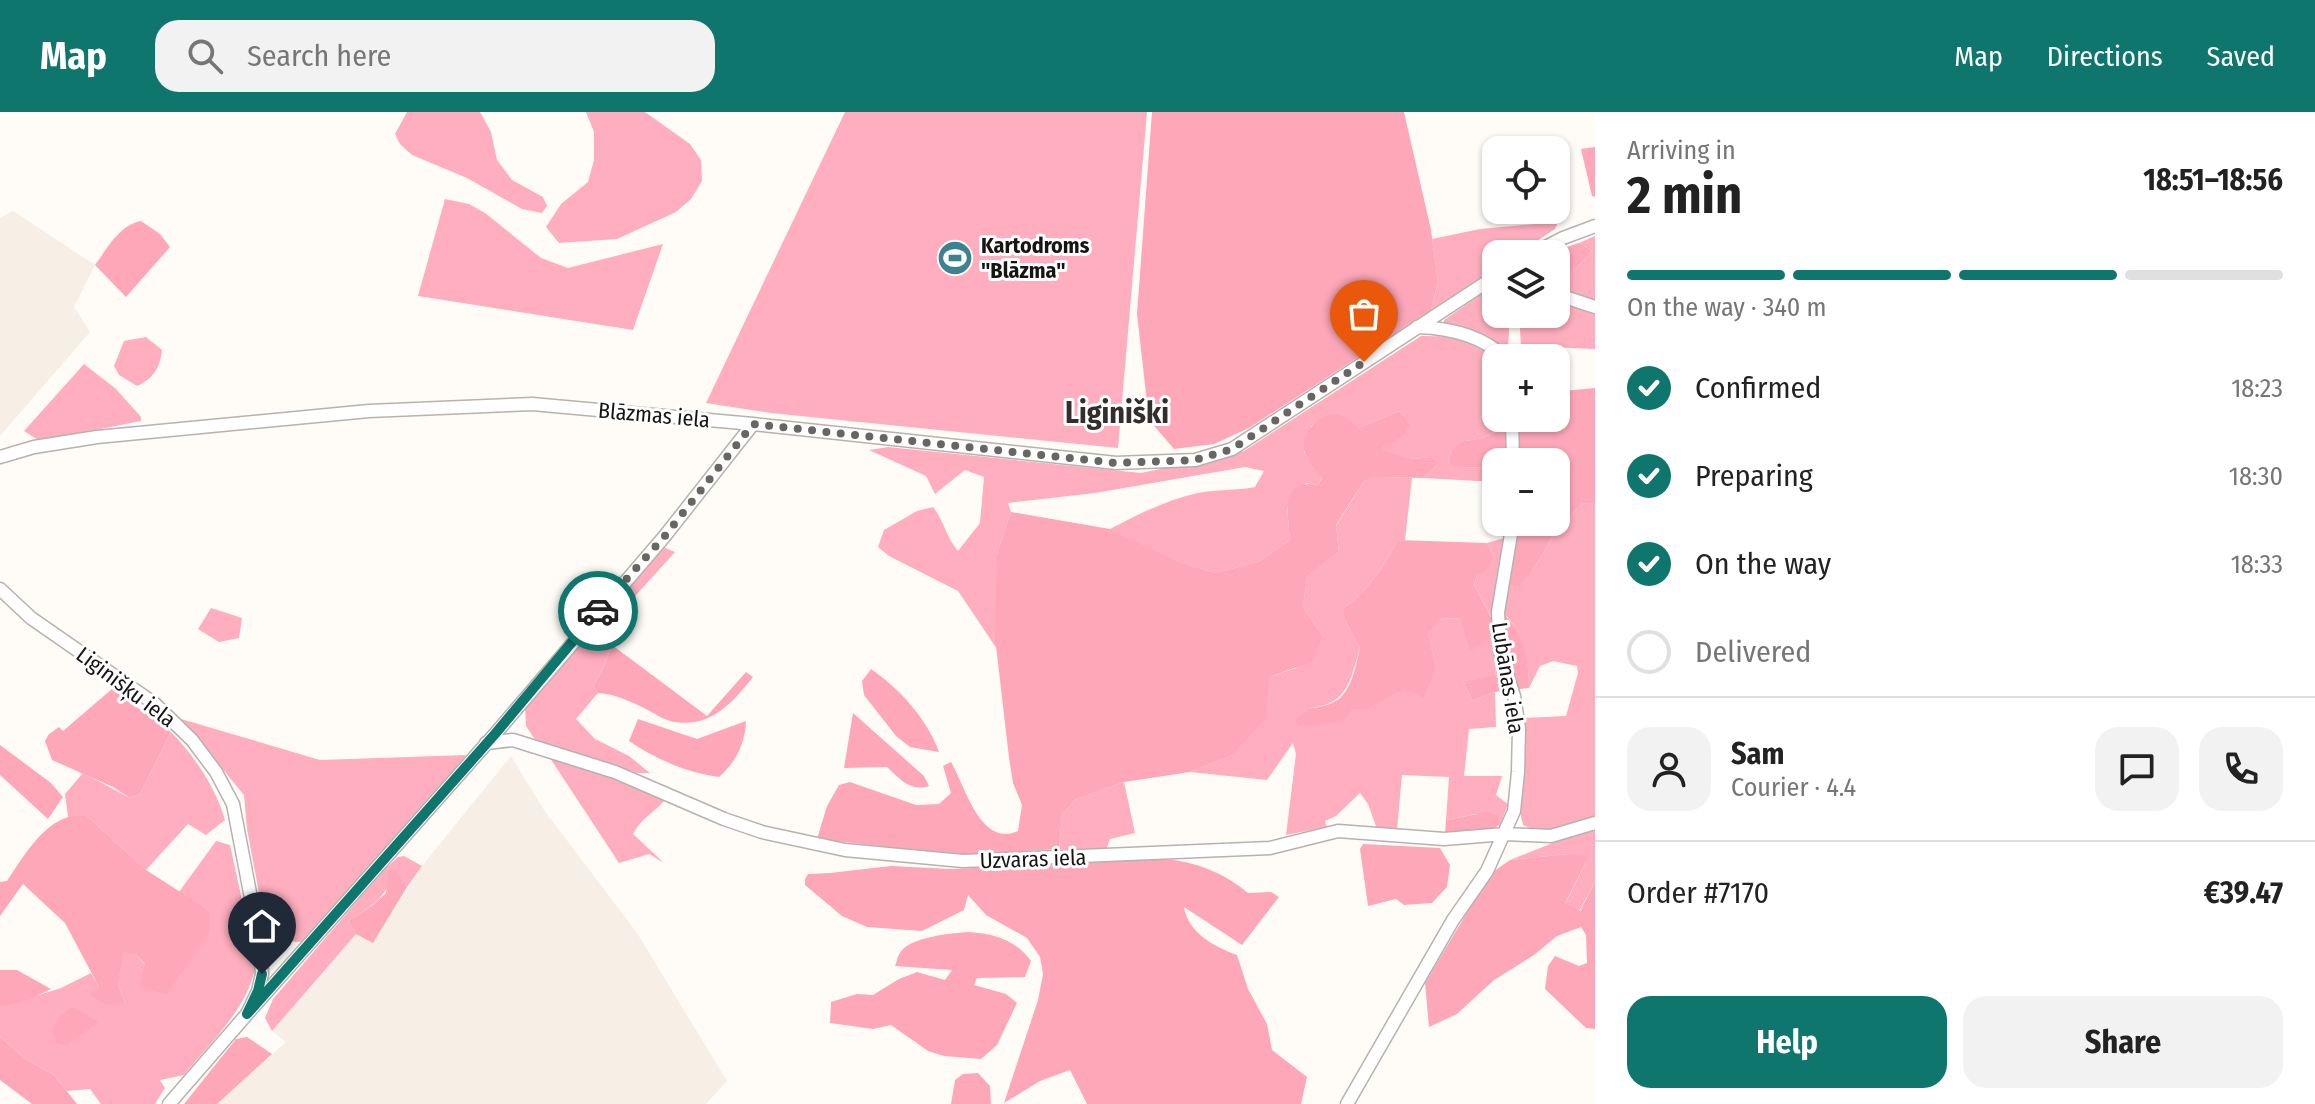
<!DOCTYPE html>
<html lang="en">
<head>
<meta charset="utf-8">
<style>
  body { margin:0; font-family:"Fira Sans Condensed",sans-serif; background:#f2f2f2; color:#222; height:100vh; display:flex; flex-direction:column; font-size:30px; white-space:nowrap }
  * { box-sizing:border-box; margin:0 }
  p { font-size:26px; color:#767676 }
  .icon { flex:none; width:44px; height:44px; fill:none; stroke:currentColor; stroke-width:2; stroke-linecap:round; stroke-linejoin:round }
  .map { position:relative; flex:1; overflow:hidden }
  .details { display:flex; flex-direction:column; background:#fff; width:720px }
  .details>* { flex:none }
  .tools { position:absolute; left:1482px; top:24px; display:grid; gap:16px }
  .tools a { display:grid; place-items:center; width:88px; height:88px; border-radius:16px; background:#fff; box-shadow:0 2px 6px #0004; font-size:40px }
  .pin { position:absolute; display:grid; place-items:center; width:68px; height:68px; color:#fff; margin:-82px -34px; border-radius:50% 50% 50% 0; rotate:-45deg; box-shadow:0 0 8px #0007 }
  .pin .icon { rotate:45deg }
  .courier { position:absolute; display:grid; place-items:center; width:80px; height:80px; margin:-40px; border:6px solid #0f766e; border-radius:50%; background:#fff; color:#222; box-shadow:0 2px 10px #0007 }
  .overview em { font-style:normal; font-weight:700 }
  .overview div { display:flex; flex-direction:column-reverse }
  .overview { display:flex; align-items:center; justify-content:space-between; height:136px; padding:0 32px }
  h1 { font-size:52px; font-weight:700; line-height:60px }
  .bar { display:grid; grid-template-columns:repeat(4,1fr); gap:12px 8px; align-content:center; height:96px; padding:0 32px }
  .bar i { height:10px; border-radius:6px; background:#e0e0e0 }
  .bar .current { background:#0f766e }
  .bar p { grid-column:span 4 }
  .line { display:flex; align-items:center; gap:20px; padding:0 32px; border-top:2px solid #e0e0e0 }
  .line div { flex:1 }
  .round { display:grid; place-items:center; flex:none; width:84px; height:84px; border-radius:24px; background:#f2f2f2 }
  ol { padding:0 32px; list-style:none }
  li { display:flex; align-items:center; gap:24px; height:88px }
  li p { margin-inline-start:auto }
  li .icon { padding:8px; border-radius:50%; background:#0f766e; color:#fff; stroke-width:4 }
  li:last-child { color:#767676 }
  li i { width:44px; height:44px; border:4px solid #e0e0e0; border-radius:50% }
  .cta { display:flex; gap:16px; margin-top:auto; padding:16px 32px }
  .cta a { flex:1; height:92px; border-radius:24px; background:#0f766e; color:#fff; font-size:32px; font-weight:700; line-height:92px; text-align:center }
  .cta a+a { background:#f2f2f2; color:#222 }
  header { display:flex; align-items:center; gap:48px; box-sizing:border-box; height:112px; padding:0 40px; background:#0f766e; color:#fff }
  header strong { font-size:38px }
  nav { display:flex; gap:44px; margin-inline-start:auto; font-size:28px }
  .search { width:560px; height:72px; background:#f2f2f2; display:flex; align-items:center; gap:20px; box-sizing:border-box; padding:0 28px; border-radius:24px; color:#767676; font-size:30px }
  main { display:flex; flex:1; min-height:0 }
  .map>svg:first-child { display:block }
  .built { fill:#f7eee5 }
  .green { fill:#feaebe }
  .forest { fill:#fda7b9 }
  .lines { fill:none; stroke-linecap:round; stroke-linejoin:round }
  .street-casing { stroke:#b6b2af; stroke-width:15 }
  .street { stroke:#fff; stroke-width:12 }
  .done { stroke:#686663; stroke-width:8; stroke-dasharray:0 14.4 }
  .route { stroke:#0f766e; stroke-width:10 }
  .labels { text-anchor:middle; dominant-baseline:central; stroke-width:6; stroke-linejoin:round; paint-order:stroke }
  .poi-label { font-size:22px; font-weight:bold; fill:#161514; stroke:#fff; text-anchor:start }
  .street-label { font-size:22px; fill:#161514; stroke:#fff }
  .district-label { font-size:30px; font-weight:bold; fill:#312e2b; stroke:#fff }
</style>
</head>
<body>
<header>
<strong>Map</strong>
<div class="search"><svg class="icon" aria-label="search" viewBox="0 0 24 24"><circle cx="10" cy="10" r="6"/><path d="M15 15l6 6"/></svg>Search here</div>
<nav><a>Map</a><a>Directions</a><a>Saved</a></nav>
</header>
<main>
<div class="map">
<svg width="1595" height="992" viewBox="0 0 1595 992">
  <rect width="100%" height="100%" fill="#fffbf7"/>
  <path class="built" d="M13 99 95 153 74 195 90 220 0 324V106Z
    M511 644 544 698 637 821 727 969 706 992H217L286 930 272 919 356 822 373 831 422 754Z"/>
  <path class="green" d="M407 0H480L491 20 497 48 512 68 543 85 547 94 542 101 522 97 467 66 412 43 400 32 395 22Z
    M586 0H645L690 32 701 48 702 69 691 87 676 100 617 127 559 131 546 115 561 92 588 70 594 48V20Z
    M845 0H1147L1118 336 771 301 706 291Z
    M445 87 469 92 485 101 541 146 568 156 663 132 633 218 418 184Z
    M1558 110 1555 117 1517 142H1496V156L1431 198 1438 170 1432 127 1480 117Z
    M1595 124V237L1521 234 1519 202H1556V164L1566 167 1592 139 1579 131Z
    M1493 174H1496V202H1510L1508 238 1503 239 1444 212V208Z
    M1421 224C1457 224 1467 226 1496 247V306H1509V310C1502 315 1495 321 1487 324 1467 333 1456 321 1448 350L1453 355 1496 356V370L1423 366 1440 350 1431 345 1413 347 1382 340 1384 334 1410 311 1399 299 1359 316C1336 300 1334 300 1311 314L1304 340 1322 365 1318 373 1306 371 1287 396 1290 428 1258 450 1215 461 1172 448 1110 417C1139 402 1166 388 1198 381 1217 377 1236 379 1255 375L1264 359 1245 355 1095 381 1008 391 1011 400 997 442V537L958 479 889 444 878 435 884 418 917 399 933 395C944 409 946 425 958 439L980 411 984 365 965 358 935 382 926 364 869 338 888 335 1141 361 1244 339Z
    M146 225 162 238C160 256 153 267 137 274L119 263 114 254 124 229Z
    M84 252 116 277 141 305V309L40 329 24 319Z
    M1377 365 1412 366 1405 428H1398C1383 455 1369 478 1344 496V506L1360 536C1350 569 1348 593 1308 596L1369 597 1436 553 1428 522 1442 506 1461 507 1492 523 1496 565 1463 569 1472 589 1495 580 1496 615 1469 617 1464 664H1502L1496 683 1508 692 1500 713 1498 705 1476 702 1446 708 1449 665 1402 663 1397 717H1377L1368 692 1360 681 1336 704 1325 709 1327 715 1286 723 1296 642 1293 631 1267 668 1190 660 1231 644 1269 565 1296 556 1323 524 1303 495 1307 465 1339 440 1336 414 1364 369Z
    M1583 391 1595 392V711C1572 716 1546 725 1523 713L1519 696 1522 606 1566 604 1578 561 1577 554 1553 549 1540 554 1529 576C1529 549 1523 515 1500 499L1506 474 1533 458 1556 419Z
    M1508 425 1498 517 1474 473 1477 463 1494 445 1487 431Z
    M661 434 675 440 599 524 612 533 602 559 593 574 598 581 576 607 595 627 629 644 650 661H637L536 629 526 614 525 594Z
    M211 496 242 506 239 526 219 530 198 517Z
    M181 607 320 648 466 643 454 660 304 829C288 833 277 823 265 813L247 717 244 683Z
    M171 620C195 645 215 674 225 708L206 723 188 712 146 758 87 704 68 705 65 682 83 661 130 686 140 682Z
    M548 643 639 674 665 688C653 702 641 706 633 722L664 751 649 742 619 751Z
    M1124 670 1135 721 1110 727 1106 738 1059 737 1062 703 1076 687Z
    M1595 714V770L1579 799 1565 792 1587 748 1569 742 1510 748Z
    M216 729 230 733 256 852C249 895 211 930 184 963L160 968 165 976 155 992H101L90 977 67 979 54 963 26 947 0 925V895L61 876 91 861 99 875 90 882 125 891 118 873 122 839 136 843 145 853 210 799 179 780Z
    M404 744 422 754 407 775 396 758C383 788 375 792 348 809L356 822 272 919 265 906 273 887 383 759 398 745Z"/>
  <path class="forest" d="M1152 0H1404L1431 118 1438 170 1431 198 1249 316 1214 332 1174 337 1149 308 1137 202Z
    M1595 35V85L1592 84 1581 37Z
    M141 109 160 122 170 135 126 185 95 153C107 137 119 113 141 109Z
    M1579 131 1592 139 1566 167 1556 164C1556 141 1555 138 1579 131Z
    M1595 276V392L1583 391 1556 419 1533 458 1518 474H1506L1516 410H1556V350H1517L1519 306H1556V282L1563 279Z
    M1399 299 1410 311C1407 323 1395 329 1384 334L1383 339 1413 347 1431 345 1440 350 1423 366 1377 365 1364 369 1336 413 1339 440 1307 465 1303 495 1323 524 1311 550 1269 565 1266 606 1231 644 1190 660 1124 670 1076 687 1062 703 1059 737 960 743 817 727 827 694 839 673 850 670 916 693 939 692 951 681 943 654 951 650C965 673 980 736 1018 719L1022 693 1013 671 1009 646 995 525 997 442 1011 400 1110 417 1176 449 1215 461 1258 450 1290 428C1288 402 1279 365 1318 373L1322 366C1317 358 1306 347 1304 338 1301 319 1324 296 1342 304 1348 306 1354 312 1359 316Z
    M1509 310 1508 350H1496V356L1453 355 1448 350C1456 321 1466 333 1487 324 1495 321 1502 315 1509 310Z
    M1398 428 1487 431 1494 445 1485 459 1477 463 1474 473 1497 516 1500 499C1524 518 1529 546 1529 576L1495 580 1472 589 1463 569 1496 564 1492 524 1470 538 1461 507 1442 506 1428 522 1436 553 1424 586 1404 576 1369 597H1352L1343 610 1299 614 1296 609C1306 591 1326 599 1341 585 1353 573 1356 552 1360 536L1344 506V496C1369 478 1383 455 1398 428Z
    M612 533 707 604 746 560 753 565C733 590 711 616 675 610 665 609 654 601 646 597 629 589 616 582 598 581L593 574 602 559Z
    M871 557C899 576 928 608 939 640L910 635 896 624 864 583 862 569Z
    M112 577 171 620 140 682 130 686 113 675 52 648 45 629 49 622 59 615 63 619Z
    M853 601 924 664 929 674C910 680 900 667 887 655L844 656Z
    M638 607 697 627 746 609C745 632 736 650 719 665 688 661 655 647 629 629Z
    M0 633 51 671 63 685 48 707 0 663Z
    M1488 700 1499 705 1500 713 1483 721 1445 722 1446 708Z
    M87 704 146 758 210 799 209 820 167 882 139 875 145 852 136 843 123 840 118 873 125 891 107 893 89 882 99 875 65 811 23 772 0 804V770L7 769C22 747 40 714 68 705 73 703 82 704 87 704Z
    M1363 732 1440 736 1450 753 1447 775 1432 791 1404 793 1396 787 1368 794 1360 737Z
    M1569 742 1585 744 1587 748 1565 791 1580 799 1595 770V917L1586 916 1545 877 1548 854 1555 844 1579 854 1587 851 1586 823 1581 815 1557 824 1534 843 1494 868 1457 902 1429 915 1425 871 1490 762 1510 748Z
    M1166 747C1196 750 1225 761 1248 781L1271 780 1279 785 1242 833 1184 795C1188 821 1215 835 1237 843L1248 877 1267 912 1272 938 1307 965 1301 992H1087L1070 958 1040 969 1004 991 1038 888 1043 862 1040 845 1027 826 986 803 968 783 964 798 922 819 867 815 842 804 805 773V767L808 762 830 761 891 754 951 757Z
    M396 757 407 775 373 831 356 822 348 809 373 793 386 781 388 760Z
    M969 820C996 822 1015 828 1031 849L1025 865 977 866 974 873 1006 882 1017 891 997 933 981 947 944 944 928 939 891 913 873 917 830 911 831 890 857 882 873 883 899 867 917 860 945 868 952 858 895 854C897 850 897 845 900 841 909 825 952 821 969 820Z
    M0 858H17L51 877 28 888 0 895Z
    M73 895 98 910 67 933 56 931 52 917 59 905Z
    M0 925 26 947 54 963 77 992H32L0 968Z
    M247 925 272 942 217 992H184L236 927Z
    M978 961 990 974 991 992H951L955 968 963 962Z"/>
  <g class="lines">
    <defs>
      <path id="street" d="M1532 142 1563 126 1595 114
        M1556 182 1595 195
        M1417 215C1448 216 1482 223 1505 246
        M1512 306 1513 350
        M0 345 34 335 97 325 369 299 532 292 753 312 1116 351 1195 348 1232 337 1496 164
        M0 477 31 506 155 592 192 628 216 660 233 692 260 833 262 862 258 879 247 902 169 992
        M486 631 513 628 615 660 724 707 762 720 845 738 963 749 1270 736 1338 719 1444 727 1505 722 1551 724 1595 711
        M247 902 495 622 664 425 753 312
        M1347 992 1453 808 1487 759 1514 699 1518 660 1519 617 1514 584 1500 540 1498 500 1513 410"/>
    </defs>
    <use href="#street" class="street-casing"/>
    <use href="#street" class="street"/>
  </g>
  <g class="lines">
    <path class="done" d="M598 499 664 425 753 312 1116 351 1195 348 1232 337 1364 250"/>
    <path class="route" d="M262 862 258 879 247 902 495 622 598 499"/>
  </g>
  <defs>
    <symbol id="stadium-disc" viewBox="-11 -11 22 22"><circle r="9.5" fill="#3d828f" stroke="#fff"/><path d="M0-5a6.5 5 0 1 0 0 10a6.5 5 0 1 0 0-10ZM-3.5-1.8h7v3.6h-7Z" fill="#fff"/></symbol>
  </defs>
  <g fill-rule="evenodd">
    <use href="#stadium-disc" x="935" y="126" width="40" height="40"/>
  </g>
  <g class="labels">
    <g class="poi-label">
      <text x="981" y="133">Kartodroms<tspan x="981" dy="25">"Blāzma"</tspan></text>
    </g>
    <g class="street-label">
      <text transform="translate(654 303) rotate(5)">Blāzmas iela</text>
      <text transform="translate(1508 566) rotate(81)">Lubānas iela</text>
      <text transform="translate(126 575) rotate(37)">Liginišķu iela</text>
      <text transform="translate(1033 747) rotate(-2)">Uzvaras iela</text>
    </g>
    <g class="district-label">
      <text x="1117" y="301">Liginiški</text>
    </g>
  </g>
</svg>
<div class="tools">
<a><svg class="icon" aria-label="locate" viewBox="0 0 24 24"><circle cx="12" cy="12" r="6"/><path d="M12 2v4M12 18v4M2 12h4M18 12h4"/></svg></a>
<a><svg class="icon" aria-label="layers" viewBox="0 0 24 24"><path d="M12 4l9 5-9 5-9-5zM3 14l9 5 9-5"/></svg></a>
<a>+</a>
<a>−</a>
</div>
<div class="pin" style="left:1364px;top:250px;background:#ea580c"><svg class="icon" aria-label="bag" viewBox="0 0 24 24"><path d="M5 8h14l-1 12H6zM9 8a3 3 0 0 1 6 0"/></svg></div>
<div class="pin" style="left:262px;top:862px;background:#1f2937"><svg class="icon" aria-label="home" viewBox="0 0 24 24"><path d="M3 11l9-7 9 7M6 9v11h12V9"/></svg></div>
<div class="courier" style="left:598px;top:499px"><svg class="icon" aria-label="car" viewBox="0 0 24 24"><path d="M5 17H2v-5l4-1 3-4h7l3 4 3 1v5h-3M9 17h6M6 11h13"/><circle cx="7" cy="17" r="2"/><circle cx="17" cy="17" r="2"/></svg></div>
</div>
<section class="details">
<div class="overview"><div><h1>2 min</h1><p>Arriving in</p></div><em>18:51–18:56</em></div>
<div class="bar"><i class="current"></i><i class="current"></i><i class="current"></i><i></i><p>On the way · 340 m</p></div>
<ol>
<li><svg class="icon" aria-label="check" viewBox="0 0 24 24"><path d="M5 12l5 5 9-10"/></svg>Confirmed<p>18:23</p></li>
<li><svg class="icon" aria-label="check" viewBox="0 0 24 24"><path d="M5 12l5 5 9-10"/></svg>Preparing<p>18:30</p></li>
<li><svg class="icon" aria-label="check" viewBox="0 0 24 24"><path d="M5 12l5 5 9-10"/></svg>On the way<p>18:33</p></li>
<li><i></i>Delivered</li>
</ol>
<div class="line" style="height:144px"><a class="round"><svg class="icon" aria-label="person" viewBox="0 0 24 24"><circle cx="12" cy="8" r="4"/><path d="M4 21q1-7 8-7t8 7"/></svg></a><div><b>Sam</b><p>Courier · 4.4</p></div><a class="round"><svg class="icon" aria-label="chat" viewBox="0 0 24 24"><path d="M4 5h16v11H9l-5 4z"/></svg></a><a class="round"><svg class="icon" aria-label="phone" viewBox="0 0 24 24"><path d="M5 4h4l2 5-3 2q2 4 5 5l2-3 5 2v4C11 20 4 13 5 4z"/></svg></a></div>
<div class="line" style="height:104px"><div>Order #7170</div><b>€39.47</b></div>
<div class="cta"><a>Help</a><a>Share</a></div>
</section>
</main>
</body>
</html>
